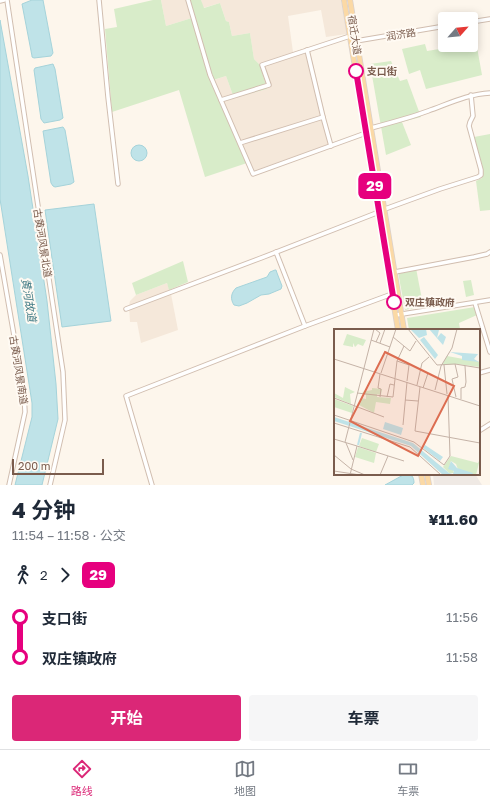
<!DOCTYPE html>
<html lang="zh">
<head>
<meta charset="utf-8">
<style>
	:root { --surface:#fff; --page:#f6f6f7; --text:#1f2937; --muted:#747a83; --line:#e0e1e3; --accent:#db2777 }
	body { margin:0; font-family:"Golos Text","Noto Sans SC",sans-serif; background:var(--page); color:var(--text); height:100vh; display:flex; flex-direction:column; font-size:15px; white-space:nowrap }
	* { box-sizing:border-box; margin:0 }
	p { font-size:13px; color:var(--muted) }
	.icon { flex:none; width:22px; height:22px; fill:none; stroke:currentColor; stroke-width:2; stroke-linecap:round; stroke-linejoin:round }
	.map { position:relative; height:485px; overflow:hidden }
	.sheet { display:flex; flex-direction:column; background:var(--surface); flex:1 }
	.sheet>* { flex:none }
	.badge { padding:0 8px; border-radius:6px; font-size:14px; line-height:26px }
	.needle { width:26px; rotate:63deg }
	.fabs { position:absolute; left:438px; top:12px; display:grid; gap:8px }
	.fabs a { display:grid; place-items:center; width:40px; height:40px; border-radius:4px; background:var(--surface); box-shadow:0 2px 10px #0003; font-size:20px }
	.scale { position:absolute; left:12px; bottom:10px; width:92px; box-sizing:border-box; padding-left:4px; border:2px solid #7a5c4d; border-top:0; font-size:11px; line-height:14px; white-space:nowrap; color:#7a5c4d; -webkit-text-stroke:3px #fffaf3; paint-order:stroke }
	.map>.badge { position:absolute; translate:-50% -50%; box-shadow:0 0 0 2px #fff }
	.legs { display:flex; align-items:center; gap:6px; height:44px; padding:0 12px; font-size:13px }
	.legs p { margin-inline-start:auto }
	.overview { display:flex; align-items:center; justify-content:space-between; height:68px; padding:0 12px }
	h1 { font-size:22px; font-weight:700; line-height:30px }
	.button { display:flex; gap:8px; margin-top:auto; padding:8px 12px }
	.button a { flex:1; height:46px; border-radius:4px; background:var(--accent); color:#fff; font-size:16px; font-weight:700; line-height:46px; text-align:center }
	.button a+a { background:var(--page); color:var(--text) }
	ul { padding:0 12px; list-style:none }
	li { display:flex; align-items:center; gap:14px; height:40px; font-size:15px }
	li i { display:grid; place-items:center; width:6px; height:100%; margin:0 5px; background:currentColor }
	li i::after { content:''; width:10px; height:10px; margin:-5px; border:3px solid; border-radius:50%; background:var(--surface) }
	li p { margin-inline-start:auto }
	li:first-child i { background:linear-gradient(#0000 50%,currentColor 0) }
	li:last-child i { background:linear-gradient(currentColor 50%,#0000 0) }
	.dock { display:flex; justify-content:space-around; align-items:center; height:56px; border-top:1px solid var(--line); background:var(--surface); font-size:11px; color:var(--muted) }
	.dock a { display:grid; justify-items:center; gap:2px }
	.dock .on { color:var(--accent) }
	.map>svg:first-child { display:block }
</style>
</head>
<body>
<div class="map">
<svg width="490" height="485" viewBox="0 0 490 485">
	<rect width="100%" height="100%" fill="#fdf6ec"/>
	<g fill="#f5e8da">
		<path d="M161,0h29l5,17 -29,9z"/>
		<path d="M201,0h140l6,34 -21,3 -5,-27 -33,6 5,36 16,-5 23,96 -78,28 -40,-91 12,-4 8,22 33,-9 -7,-24 -6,-6 -4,-26 -18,3 -3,-14 -3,-1 -6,-18 -17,5z"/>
		<path d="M167,283l4,11 7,36 -37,13 -4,-21h-7l-1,-16 1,-5 6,-6z"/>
	</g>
	<path fill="#efe9e4" d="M433,474h42l7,11h-48z"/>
	<g fill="#d8ecc9">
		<path d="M153,0h8l5,26 29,-9 -5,-17h11l3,8 16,-5 6,18 3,1 3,14 18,-3 4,26 6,6 7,24 -33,9 -8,-22 -16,5 37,82 -42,14 -26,-87 -67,22 -7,-83 12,-2 -3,-18z"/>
		<path d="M475,36l7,39 -56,14 -6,-19 -11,4 -7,-25 23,-5 2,7 25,-4v-2h19v-8z"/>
		<path d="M391,61l9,20 7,-2 14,38 -19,5 9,23 -25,10 -16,-91z"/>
		<path d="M490,134v76l-10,1 -4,-30 6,-3 1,-5 -9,-36z"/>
		<path d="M183,261l5,21 -19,8 -2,-7 -31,12 -4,-12z"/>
		<path d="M416,268l7,37v1l-18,4 -7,-38z"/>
		<path d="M471,280l3,15 -8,2 -3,-16z"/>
		<path d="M475,307l2,8 -18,8 1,6 -4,1h-47l-2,-12z"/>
	</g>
	<g fill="#bfe3e8" stroke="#a5d3da">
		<path d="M32,0h11l10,53 -2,3 -17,2 -2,-1v-1l-10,-52z"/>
		<path d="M0,20l28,156 19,125 9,83 2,35 -16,66h-27l17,-68v-14l-32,-204z"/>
		<path d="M53,64l2,5 8,49 -3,2 -16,3 -3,-4 -7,-49 1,-2z"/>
		<path d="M63,127l2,3 9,52 -3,2 -16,3 -2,-1 -2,-3 -8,-52z"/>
		<circle cx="139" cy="153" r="8"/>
		<path d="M94,204l17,117 -49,6 -17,-117z"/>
		<path d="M275,270h1l1,3 5,13 -1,3 -12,5 -8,1 -14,8 -8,3 -5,-1c-4,-6 -3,-12 2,-17l31,-11 3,-5z"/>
		<path d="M405,474c6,0 9,2 9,9l-2,2h-27z"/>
	</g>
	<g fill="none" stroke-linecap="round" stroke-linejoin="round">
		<defs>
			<g id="minor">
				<path d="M7,0l56,372 2,48 -15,65"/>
				<path d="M99,0l9,97 10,87"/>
				<path d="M188,0l22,75 43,99 113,-41"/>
				<path d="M0,1l4,-1"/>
				<path d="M471,22l19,-3"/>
				<path d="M356,41l89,-15"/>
				<path d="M307,50l16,67"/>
				<path d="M221,100l48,-15 -7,-20 88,-29"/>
				<path d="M371,128c19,-5 38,-10 57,-17 20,-7 40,-17 62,-18"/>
				<path d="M240,143l83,-26 8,29"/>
				<path d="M385,209l55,-20 38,-12 3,-2v-5l-12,-44 1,-4 3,-6 -2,-21"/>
				<path d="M276,252l29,74"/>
				<path d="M0,255l24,138 1,19 -16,73"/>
				<path d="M395,272l79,-15 13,-3 3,-2"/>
				<path d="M475,303l15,49"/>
				<path d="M126,309l135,-51 118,-46"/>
				<path d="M396,315l94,-15"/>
				<path d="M479,373l11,-3"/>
				<path d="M479,431l11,-7"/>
				<path d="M152,485l-26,-89 179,-70 87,-32"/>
			</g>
			<g id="major">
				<path d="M344,0l54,330"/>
				<path d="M350,0l54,330"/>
				<path d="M421,474l2,11"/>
				<path d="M427,474l2,11"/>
			</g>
		</defs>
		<use href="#minor" stroke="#d1beb0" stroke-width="5.5"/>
		<use href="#major" stroke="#dad1cd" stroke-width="6"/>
		<use href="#minor" stroke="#fff" stroke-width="3.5"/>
		<use href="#major" stroke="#fbd9a5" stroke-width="4.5"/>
	</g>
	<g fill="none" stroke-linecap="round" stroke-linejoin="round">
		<defs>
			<path id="line-1" d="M356,71l38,231"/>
		</defs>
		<use href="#line-1" stroke="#fff" stroke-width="9"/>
		<use href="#line-1" stroke="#e6007e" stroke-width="6"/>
	</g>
	<g fill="#fff" stroke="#e6007e" stroke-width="2">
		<circle cx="356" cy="71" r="7"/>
		<circle cx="394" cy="302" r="7"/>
	</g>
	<g text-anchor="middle" stroke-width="4" stroke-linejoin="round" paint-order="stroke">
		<g font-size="10" fill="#7a5c4d" stroke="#fffaf3">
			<text transform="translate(401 34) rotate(-9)" y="4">润济路</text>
			<text transform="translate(355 35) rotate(81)" y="4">宿迁大道</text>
			<text transform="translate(43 243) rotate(81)" y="4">古黄河风景北道</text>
			<text transform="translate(19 370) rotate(81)" y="4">古黄河风景南道</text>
		</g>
		<g font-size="10" font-weight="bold" fill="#7a5c4d" stroke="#fffaf3" text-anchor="start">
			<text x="367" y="75">支口街</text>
			<text x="405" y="306">双庄镇政府</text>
		</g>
		<g font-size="11" font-style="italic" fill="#437c86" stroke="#fffaf3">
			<text transform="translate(29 300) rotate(81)" y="4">黄河故道</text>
		</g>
	</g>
	<g transform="translate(334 329)">
		<rect width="146" height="146" fill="#fdf6ec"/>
		<path d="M13,5l19,6 -3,6 -5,-2 -3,3 -2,-4v4l-10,-2zM113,27l33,6v5l-23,-3 -15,1zM11,58l10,5 -5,2 1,10 -17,-7v-4l9,5zM38,59l10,1 -1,6 -4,-1v3l14,1 -1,6 -14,-2 -2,11 -15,-8 2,-7 5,1v-4l-4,-3 10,-2zM0,70l19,7 -1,7 -18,-6zM28,109l17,6 -3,8 -17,-6zM24,118l18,6 -2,10 -19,-6zM117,127l27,7 2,-4 -4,16h-16l-4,-11 -5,-3 -2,7 4,1 1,4h-5l-6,-6z" fill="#d8ecc9"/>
		<path d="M92,0l1,6 -8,3 -8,-8zM95,0l10,1 -2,8 4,-5 5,4 -3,8zM90,8l14,18 -3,4 -15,-19zM116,23l28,2 -4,5 5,3 -17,-2v-4zM0,88l79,26 36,30 4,1 1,-3 -6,-2 3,-8 6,7 16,5 -1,2h-29l-32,-29 -77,-25zM51,93l18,6 -2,7 -18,-6zM91,116l18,12 -3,4 -17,-13z" fill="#bfe3e8"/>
		<path fill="none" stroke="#bfe3e8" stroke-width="2" d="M24,116l3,-12"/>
		<path fill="none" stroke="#c5b3a7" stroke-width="1" d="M41,0l5,4 -4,9M74,0l29,36 18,-1 25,4M59,8l17,14 6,-10M37,11l19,7M46,14l5,-14M0,30l146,47M63,32l12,4 -2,16M121,35l3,13 -6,2 4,18M110,36l3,29M47,44l15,-44M61,49l2,-17 7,-15M83,56l5,-22 7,-6M86,58l-5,44 65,12M89,59l5,-15M101,61l6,-24 11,-18 5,-19M23,64l36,4 2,-18M46,68l1,-8 -3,-1 2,-14M53,68l3,-13 4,1M0,69l50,19M127,70v-11l4,-1 1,-5 -1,-16M71,71l13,1M0,86l80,27 30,23 6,-9 -2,-60M0,94l76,24 31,28M69,96l4,-43M0,110l23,7 -7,29M11,113l29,-113M12,114l7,17M23,117l47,15M0,126l17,14 14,6M0,142l26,4M46,146l8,-19"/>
		<path fill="#dc6d51" fill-opacity="0.15" stroke="#dc6d51" stroke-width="2" d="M51,23l69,34 -36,70 -68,-35z"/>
		<rect width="146" height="146" fill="none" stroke="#7a5c4d" stroke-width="2"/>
	</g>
</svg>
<div class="fabs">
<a><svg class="needle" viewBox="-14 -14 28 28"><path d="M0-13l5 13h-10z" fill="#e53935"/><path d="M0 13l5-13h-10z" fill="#747a83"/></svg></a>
</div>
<div class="scale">200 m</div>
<b class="badge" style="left:375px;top:186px;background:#e6007e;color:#fff">29</b>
</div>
<section class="sheet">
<div class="overview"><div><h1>4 分钟</h1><p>11:54 – 11:58 · 公交</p></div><b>¥11.60</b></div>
<div class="legs"><svg class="icon" aria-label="walk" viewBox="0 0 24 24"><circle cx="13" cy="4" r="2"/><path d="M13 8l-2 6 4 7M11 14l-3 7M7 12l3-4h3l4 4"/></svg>2<svg class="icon" aria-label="forward" viewBox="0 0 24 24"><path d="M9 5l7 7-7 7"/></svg><b class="badge" style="background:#e6007e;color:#fff">29</b></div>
<ul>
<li><i style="color:#e6007e"></i><b>支口街</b><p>11:56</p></li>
<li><i style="color:#e6007e"></i><b>双庄镇政府</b><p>11:58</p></li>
</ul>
<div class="button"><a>开始</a><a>车票</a></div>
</section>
<nav class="dock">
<a class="on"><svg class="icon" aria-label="directions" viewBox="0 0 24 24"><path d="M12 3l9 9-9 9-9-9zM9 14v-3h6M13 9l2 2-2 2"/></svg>路线</a>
<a><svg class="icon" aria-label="map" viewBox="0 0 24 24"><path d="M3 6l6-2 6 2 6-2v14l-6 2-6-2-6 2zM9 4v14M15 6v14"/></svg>地图</a>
<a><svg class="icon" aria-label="tickets" viewBox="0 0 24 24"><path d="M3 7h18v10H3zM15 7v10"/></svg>车票</a>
</nav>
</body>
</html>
